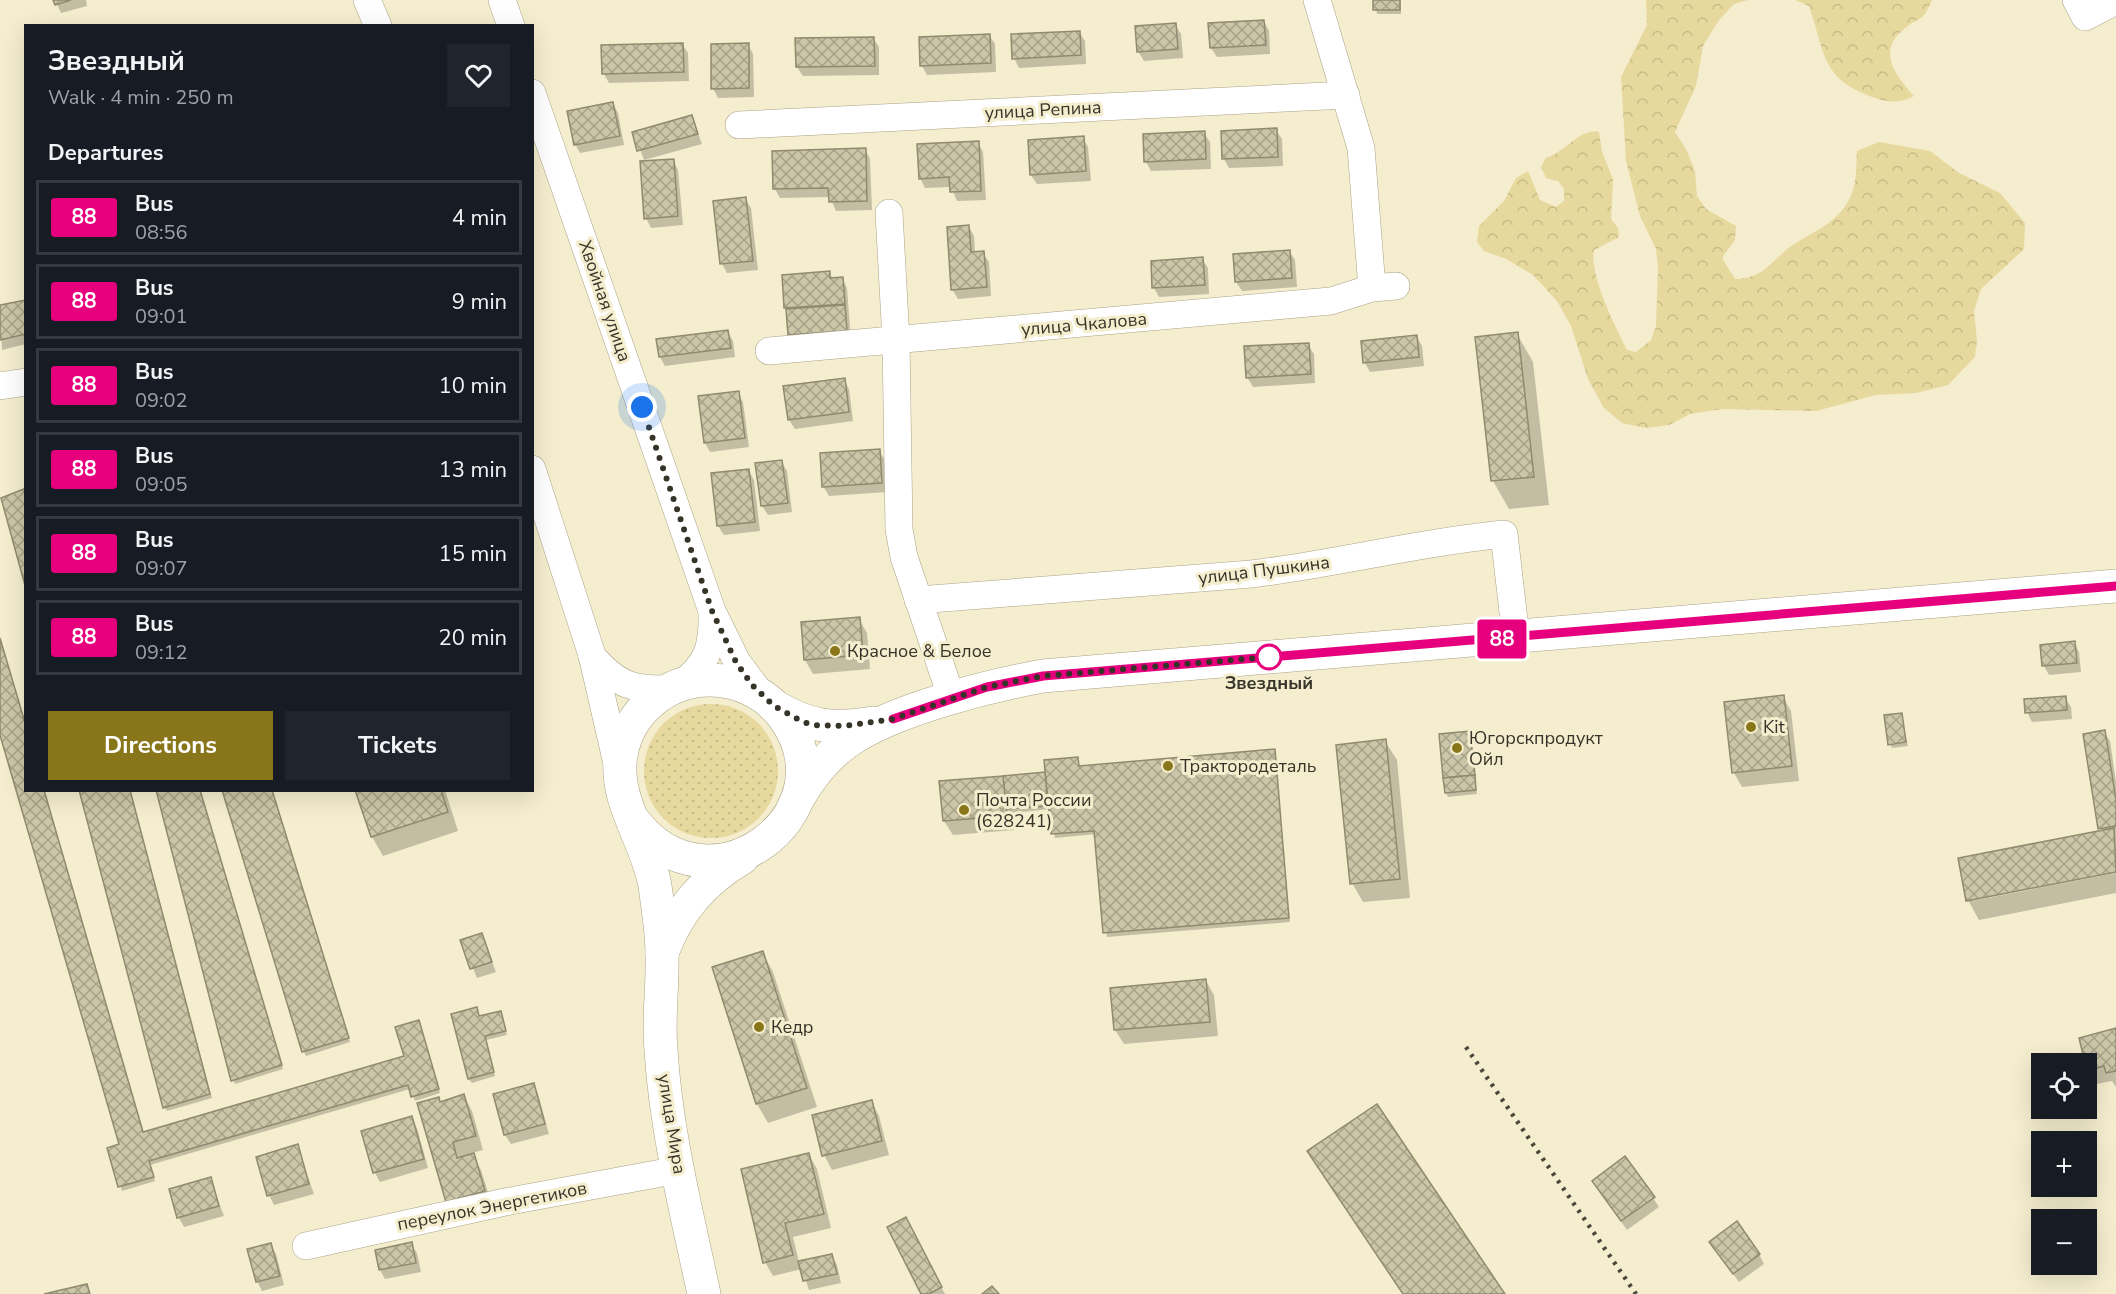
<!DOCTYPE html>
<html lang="en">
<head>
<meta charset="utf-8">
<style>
	:root { --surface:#171b24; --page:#20242c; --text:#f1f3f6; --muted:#9ea1a6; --line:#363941; --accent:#89761a }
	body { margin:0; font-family:"Nunito Sans",sans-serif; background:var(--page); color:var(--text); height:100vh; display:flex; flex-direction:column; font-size:22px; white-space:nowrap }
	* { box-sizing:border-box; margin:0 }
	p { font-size:20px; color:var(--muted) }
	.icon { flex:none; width:33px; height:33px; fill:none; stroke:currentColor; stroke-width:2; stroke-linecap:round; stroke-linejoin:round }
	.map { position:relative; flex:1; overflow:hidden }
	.details { position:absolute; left:24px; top:24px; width:510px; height:768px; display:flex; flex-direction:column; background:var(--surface); border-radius:0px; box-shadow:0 6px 24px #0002 }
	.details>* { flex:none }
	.badge { padding:0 12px; border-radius:4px; font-size:21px; line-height:39px }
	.fabs { position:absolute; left:2031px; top:1053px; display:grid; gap:12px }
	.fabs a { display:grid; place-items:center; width:66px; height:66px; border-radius:0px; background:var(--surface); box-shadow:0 6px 24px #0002; font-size:30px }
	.you { position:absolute; width:30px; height:30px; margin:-15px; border:4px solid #fff; border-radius:50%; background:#1a73e8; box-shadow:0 0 0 9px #1a73e833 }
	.map>.badge { position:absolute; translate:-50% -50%; box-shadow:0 0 0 3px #fff }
	h2 { padding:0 24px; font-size:22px; line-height:54px }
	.round { display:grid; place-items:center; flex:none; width:63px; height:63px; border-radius:0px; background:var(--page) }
	.head { display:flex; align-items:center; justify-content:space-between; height:102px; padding:0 24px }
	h1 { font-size:28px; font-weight:700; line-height:45px }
	.primary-button { display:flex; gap:12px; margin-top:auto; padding:12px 24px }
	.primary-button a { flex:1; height:69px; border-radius:0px; background:var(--accent); color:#fff; font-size:24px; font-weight:700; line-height:69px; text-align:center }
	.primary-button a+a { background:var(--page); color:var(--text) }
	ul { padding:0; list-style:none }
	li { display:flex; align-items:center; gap:18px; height:75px; margin:0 12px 9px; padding:0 12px; border:3px solid var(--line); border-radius:0px }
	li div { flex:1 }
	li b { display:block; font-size:22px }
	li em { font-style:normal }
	li .badge { min-width:66px; font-weight:700; text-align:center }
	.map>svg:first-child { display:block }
</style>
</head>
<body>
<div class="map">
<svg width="2116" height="1294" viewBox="0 0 2116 1294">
	<defs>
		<pattern id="grass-dots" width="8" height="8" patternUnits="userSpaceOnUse" patternTransform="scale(1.5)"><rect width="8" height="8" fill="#e7d99d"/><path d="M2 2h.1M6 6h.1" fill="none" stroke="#c7bb87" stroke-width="1.8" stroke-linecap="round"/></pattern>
		<pattern id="forest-crowns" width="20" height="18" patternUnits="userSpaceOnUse" patternTransform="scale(1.5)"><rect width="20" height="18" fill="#e7d99d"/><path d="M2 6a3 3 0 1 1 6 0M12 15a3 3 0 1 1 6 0" fill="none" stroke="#c7bb87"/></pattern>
		<pattern id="building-cross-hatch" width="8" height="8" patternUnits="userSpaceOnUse" patternTransform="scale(1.5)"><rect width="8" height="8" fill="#ccc6a8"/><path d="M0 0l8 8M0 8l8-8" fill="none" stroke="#a6a189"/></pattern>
	</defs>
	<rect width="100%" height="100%" fill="#f4edce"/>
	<circle fill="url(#grass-dots)" cx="711" cy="771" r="67"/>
	<g fill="url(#forest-crowns)">
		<path d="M1646,0h102l-14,4 -15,16 -16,26 -7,40 -21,46 11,17 9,22 2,25 9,13 30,17 -1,14 -13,18 13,21c29,-1 34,-16 55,-32 23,-16 46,-22 60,-49 7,-13 6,-33 7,-47l22,-9 51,9 29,22 41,20 25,30 -1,26 -43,40 -7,22 3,30 -2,16 -27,28 -32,8 -40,2 -60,16 -94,-2 -32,5 -21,11 -23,3 -24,-5 -18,-15 -16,-29 -17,-53 -14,-25 -24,-26 -27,-16 -22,-8 -7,-9 2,-16 25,-25 12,-23 12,-7 12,29 16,7 8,-6v-12l-6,-8 -12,-3 -5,-11 5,-9c20,-6 33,-30 53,-26l3,20 11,27 -2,40 7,9 1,9 -25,13c-5,25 21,76 33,100l9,2 15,-12 5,-14 2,-58 -2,-19 -16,-33 -14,-55 -5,-84 26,-52z"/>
		<path d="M1795,0h137c-11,25 -10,14 -28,29 -28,22 -8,47 10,67 -13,7 -25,7 -39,2 -55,-19 -49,-44 -66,-92z"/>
	</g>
	<g fill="#0003">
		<path d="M55,0h31l1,6 -26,7z"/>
		<path d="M1375,0h26v14h-24z"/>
		<path d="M1264,21l5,10 1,23 -53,3 -6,-9z"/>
		<path d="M1175,25l6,9 2,24 -39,3 -6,-10z"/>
		<path d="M1079,32l6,9 1,23 -67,4 -5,-10z"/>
		<path d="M989,35l6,9 1,28 -69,3 -5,-9z"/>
		<path d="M873,38l6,9v28l-76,1 -6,-9z"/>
		<path d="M682,44l6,9 1,28 -80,2 -5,-9z"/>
		<path d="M748,45l5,9 1,43 -36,1 -5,-10z"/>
		<path d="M613,104l5,9 6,32 -44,8 -5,-9z"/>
		<path d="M692,117l10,27 -58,16 -10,-27z"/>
		<path d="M1276,130l6,9 1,27 -54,2 -5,-9z"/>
		<path d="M1204,133l6,9 1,27 -60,2 -5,-9z"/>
		<path d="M1083,138l5,9 3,34 -54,3 -6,-9z"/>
		<path d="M978,142l5,10 3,48 -29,1 -6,-14 -26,1 -5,-10z"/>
		<path d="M865,149l5,10 2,51 -36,1 -6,-14 -50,1 -5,-9 -1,-37z"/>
		<path d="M673,160l5,10 5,55 -32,3 -5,-10z"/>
		<path d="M745,199l6,9 7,62 -31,3 -5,-9 -7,-61z"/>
		<path d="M969,227l5,9 1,17h8l6,9 2,34 -33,3 -6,-10z"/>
		<path d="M1289,251l6,9 2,27 -55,4 -6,-9z"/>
		<path d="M1202,259l6,9 1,26 -50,3 -5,-9 -2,-26z"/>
		<path d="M829,273l4,6 9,-1 5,10 4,52 -56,4 -6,-9 -5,-59z"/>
		<path d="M26,301v43l-24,6 -2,-43z"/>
		<path d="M728,332l5,9 2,16 -70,9 -5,-9z"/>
		<path d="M1517,334l16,28 16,143 -40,4 -16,-28z"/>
		<path d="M1416,336l6,10 2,20 -54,6 -5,-9z"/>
		<path d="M1308,345l6,9 1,29 -62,4 -6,-10z"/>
		<path d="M844,380l5,9 4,32 -58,8 -6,-9z"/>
		<path d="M738,393l5,9 6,45 -39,5 -5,-9z"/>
		<path d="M879,451l6,9 2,32 -58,4 -6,-10z"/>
		<path d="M781,461l6,10 5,41 -24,3 -6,-9z"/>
		<path d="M748,470l6,10 6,51 -36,4 -6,-9 -5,-51z"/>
		<path d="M859,619l8,14 3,36 -57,5 -8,-14z"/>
		<path d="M0,638l26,152h18l100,343 261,-76 16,-31 19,67 -25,8 -5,-12 -260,76 5,16 -33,10 -13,-42 12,-4 -121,-415z"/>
		<path d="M2074,643l5,9 2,20 -32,3 -5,-9z"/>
		<path d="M1783,697l8,14 8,70 -57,6 -8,-14 -9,-69z"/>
		<path d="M2065,698l6,9 1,12 -40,3 -5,-10z"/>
		<path d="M1901,714l7,32 -16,2 -2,-4z"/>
		<path d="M1470,732l7,62 -29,3 -2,-4z"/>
		<path d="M2104,732l6,9 6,41v88l-144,28v3l144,-28v20l-137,27 -11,-20 133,-68z"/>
		<path d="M1385,741l12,19 13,138 -47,4 -11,-19z"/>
		<path d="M1274,751l16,171 -183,15 -11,-103 -41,4 -5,-29 -37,4 1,17 -61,5 -9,-14 -3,-38 106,-9 30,-15 3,8z"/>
		<path d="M130,790l82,308 -45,13 -3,-4z"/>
		<path d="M158,790h42l83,279 -48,15 -2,-4z"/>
		<path d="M223,790h49l78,252 -44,14 -2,-4z"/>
		<path d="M357,790h88l13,41 -75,25 -11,-19z"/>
		<path d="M482,935l14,37 -19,6 -15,-37z"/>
		<path d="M762,952l11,20 44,135 -49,16 -11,-19z"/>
		<path d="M1206,981l8,14 4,41 -94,8 -9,-14z"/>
		<path d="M476,1009l4,9 20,-6 7,23 -21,5 9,36 -23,7 -3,-4z"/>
		<path d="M2116,1030v57l-4,-6 -15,3 -8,-14z"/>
		<path d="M533,1085l5,9 11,40 -38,10 -6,-9z"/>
		<path d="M464,1096l8,15 11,39 -11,3 9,17 11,35 -36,11 -18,-118 3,5z"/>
		<path d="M871,1101l8,15 10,39 -57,15 -8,-15z"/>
		<path d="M411,1118l6,10 11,40 -48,14 -5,-9 -12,-41z"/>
		<path d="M297,1146l17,48 -40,11 -5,-10z"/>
		<path d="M809,1155l8,14 14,59 -38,9 6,25 33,-7 5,10 4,18 -32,7 -7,-21 -29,7 -8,-14z"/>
		<path d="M210,1179l14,37 -40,11 -5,-9z"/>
		<path d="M1599,1190l54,8 6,9 -32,23z"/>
		<path d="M910,1228l35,66h-22z"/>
		<path d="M411,1244l6,9 4,19 -36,7 -5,-9 -4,-19z"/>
		<path d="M270,1245l6,9 8,31 -22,6 -5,-10z"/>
		<path d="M1717,1251l42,3 5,10 -25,18z"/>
	</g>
	<g fill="url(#building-cross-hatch)" stroke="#908a6e" stroke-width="1.5">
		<path d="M53,0h18l-16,5z"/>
		<rect x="1373" y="0" width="27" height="10"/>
		<path d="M1264,20l2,25 -56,3 -2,-25z"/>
		<path d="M1176,23l2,26 -41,3 -2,-26z"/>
		<path d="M1080,31l1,24 -69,4 -1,-25z"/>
		<path d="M990,34l1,29 -71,3 -1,-29z"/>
		<path d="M874,37l1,29 -79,1 -1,-29z"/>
		<path d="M683,43l1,29 -82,2 -1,-29z"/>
		<path d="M749,43v45l-38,1v-45z"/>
		<path d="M613,102l7,34 -46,9 -7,-34z"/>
		<path d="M692,115l6,19 -61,17 -5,-19z"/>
		<path d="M1277,128l1,29 -56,2 -1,-28z"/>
		<path d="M1205,131l1,28 -62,3 -1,-28z"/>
		<path d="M1084,136l2,35 -56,4 -2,-35z"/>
		<path d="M979,141l2,50 -31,1 -1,-15 -30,2 -2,-35z"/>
		<path d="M866,148l1,53 -38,1 -1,-14 -55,1 -1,-38z"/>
		<path d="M674,159l4,57 -34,3 -4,-58z"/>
		<path d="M746,197l7,64 -33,3 -7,-63z"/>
		<path d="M969,225l2,27 13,-1 3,36 -36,3 -4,-63z"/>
		<path d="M1290,250l2,28 -57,4 -2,-28z"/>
		<path d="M1203,257l2,28 -53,3 -1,-27z"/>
		<path d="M830,271v7l13,-1 2,27 -61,4 -2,-33z"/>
		<path d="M26,300v34l-26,6v-35z"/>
		<path d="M845,305l2,26 -59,4 -2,-26z"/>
		<path d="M728,330l3,18 -72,9 -3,-18z"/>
		<path d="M1518,332l16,145 -43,4 -16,-144z"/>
		<path d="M1417,335l2,22 -56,6 -2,-22z"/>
		<path d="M1309,343l2,31 -65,4 -2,-32z"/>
		<path d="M845,378l4,34 -61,8 -5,-34z"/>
		<path d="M739,391l6,47 -41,5 -6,-47z"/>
		<path d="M880,449l2,34 -60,4 -2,-34z"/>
		<path d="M782,460l6,43 -27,3 -6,-43z"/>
		<path d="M749,469l6,53 -38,4 -6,-53z"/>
		<path d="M26,488v101l-25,-91z"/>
		<path d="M860,617l3,38 -59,5 -3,-38z"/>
		<path d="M0,638l26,88v64h18l99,342 261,-76 -9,-29 24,-7 20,69 -28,8 -3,-12 -259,76 5,16 -36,10 -11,-39 12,-4 -119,-409z"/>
		<path d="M2075,641l2,22 -35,3 -2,-21z"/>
		<path d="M1784,695l8,71 -60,7 -8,-71z"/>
		<path d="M2066,696l1,14 -42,3 -1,-14z"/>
		<path d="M1902,713l4,29 -18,3 -4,-30z"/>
		<path d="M2105,730l11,70v26l-18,3 -15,-95z"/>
		<path d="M1470,731l5,44 -32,3 -4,-44z"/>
		<path d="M1386,739l14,140 -50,5 -14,-139z"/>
		<path d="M1275,749l14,169 -186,15 -9,-102 -43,3 -7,-74 34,-3 1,9z"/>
		<path d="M1045,772l3,34 -42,3 -3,-33z"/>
		<path d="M1475,775l1,15 -31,3 -2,-15z"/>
		<path d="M1003,776l4,40 -64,5 -4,-40z"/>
		<path d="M79,790h51l80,304 -47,14z"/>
		<path d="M156,790h44l82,275 -51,16z"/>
		<path d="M222,790h50l77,248 -47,14z"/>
		<path d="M355,790h86l7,22 -77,25z"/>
		<path d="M2114,828l2,44 -150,29 -8,-43z"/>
		<path d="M482,933l10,29 -22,7 -10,-29z"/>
		<path d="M763,951l44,137 -51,16 -44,-137z"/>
		<path d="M1206,979l4,43 -96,8 -4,-42z"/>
		<path d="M477,1007l2,9 22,-5 5,20 -21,5 9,36 -26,7 -17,-65z"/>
		<path d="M2116,1028v43l-10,2 -2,-7 -17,5 -8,-33z"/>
		<path d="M534,1083l11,41 -41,11 -11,-41z"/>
		<path d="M464,1094l12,42 -23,6 4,16 17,-5 11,38 -39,11 -29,-99 22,-6 1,5z"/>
		<path d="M872,1100l10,41 -60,15 -10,-41z"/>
		<path d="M1377,1104l128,190h-102l-96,-143z"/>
		<path d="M412,1116l12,43 -51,14 -12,-42z"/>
		<path d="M298,1144l11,40 -42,12 -11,-39z"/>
		<path d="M809,1153l15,61 -39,9 8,32 -30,8 -22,-94z"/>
		<path d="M1625,1156l30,41 -34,24 -29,-40z"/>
		<path d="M211,1177l8,29 -42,12 -8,-29z"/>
		<path d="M906,1217l36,70 -13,7h-8l-34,-67z"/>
		<path d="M1737,1221l23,33 -27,20 -24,-32z"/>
		<path d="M412,1242l4,21 -37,7 -4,-20z"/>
		<path d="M271,1243l9,33 -24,6 -9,-33z"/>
		<path d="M832,1254l5,20 -34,7 -5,-20z"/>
		<path d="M87,1284l3,10h-46z"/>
		<path d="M992,1286l7,8h-17z"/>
	</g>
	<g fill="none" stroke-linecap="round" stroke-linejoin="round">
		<defs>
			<g id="street">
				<path d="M367,0l11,26"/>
				<path d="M502,0l9,26"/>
				<path d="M1317,0l44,148 11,140"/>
				<path d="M2076,0l9,17 31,-16"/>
				<path d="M532,93l180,518 25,51 25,33"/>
				<path d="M739,125l607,-30"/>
				<path d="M889,213l7,127 3,189 5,28 48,142"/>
				<path d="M769,351l562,-50 41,-13 24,-2"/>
				<path d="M0,386l26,-4"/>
				<path d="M532,469l60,186 26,113"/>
				<path d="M918,600l333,-26c85,-10 168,-32 253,-40l12,104"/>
				<path d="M592,656c25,29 40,34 78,33"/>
				<path d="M680,685c28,-21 33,-39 32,-73"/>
				<path d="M306,1246l204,-45 168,-31"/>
			</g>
			<g id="secondary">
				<path d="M774,706c35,21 60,24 99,17"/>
				<path d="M794,806c13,-25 29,-47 53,-64 45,-32 141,-56 196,-66l1073,-90"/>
				<path d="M634,821c75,100 221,-8 149,-105 -17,-23 -45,-36 -73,-36 -44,0 -82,32 -89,75 -8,45 27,87 34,131 3,22 7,46 7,69 1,31 -4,63 -1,95 5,82 26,164 43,244"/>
				<path d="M662,953c16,-43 41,-72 80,-95"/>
			</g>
		</defs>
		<use href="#street" stroke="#aaa386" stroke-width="28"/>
		<use href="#secondary" stroke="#aaa386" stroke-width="34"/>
		<use href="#street" stroke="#fff" stroke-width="27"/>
		<use href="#secondary" stroke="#fff" stroke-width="33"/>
		<path stroke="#4a473a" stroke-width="4.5" stroke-dasharray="3 6" stroke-linecap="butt" d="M1466,1047l170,247"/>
	</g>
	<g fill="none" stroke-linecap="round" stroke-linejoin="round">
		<defs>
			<path id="line" d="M893,719l94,-32 56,-11 1073,-90"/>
		</defs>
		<use href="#line" stroke="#fff" stroke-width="14"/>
		<use href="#line" stroke="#e6007e" stroke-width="9"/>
		<path stroke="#363328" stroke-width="6" stroke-dasharray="0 10.8" d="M642,407l70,204 24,51 16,23 22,21 29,16 10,3 31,1 49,-7 94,-32 56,-11 226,-19"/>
	</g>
	<g fill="#89761a" stroke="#f4edce" stroke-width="2">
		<circle cx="835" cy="651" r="6"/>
		<circle cx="1751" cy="727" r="6"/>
		<circle cx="1457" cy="748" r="6"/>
		<circle cx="1168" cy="766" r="6"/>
		<circle cx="964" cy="810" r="6"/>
		<circle cx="759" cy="1027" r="6"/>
	</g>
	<circle fill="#fff" stroke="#e6007e" stroke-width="3" cx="1269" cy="657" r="12"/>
	<g text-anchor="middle" stroke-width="6" stroke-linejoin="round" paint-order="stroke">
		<g font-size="18" fill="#363328" stroke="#f4edce">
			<text transform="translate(1043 110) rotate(-3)" y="6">улица Репина</text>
			<text transform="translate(605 301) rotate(71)" y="6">Хвойная улица</text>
			<text transform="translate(1084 324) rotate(-5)" y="6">улица Чкалова</text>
			<text transform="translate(1264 570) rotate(-7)" y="6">улица Пушкина</text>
			<text transform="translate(672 1124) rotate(81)" y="6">улица Мира</text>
			<text transform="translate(492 1206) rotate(-11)" y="6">переулок Энергетиков</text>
		</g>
		<g font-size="18" fill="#363328" stroke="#f4edce" text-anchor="start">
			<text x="847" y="657">Красное &amp; Белое</text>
			<text x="1763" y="733">Kit</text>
			<text x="1469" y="744">Югорскпродукт<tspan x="1469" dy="21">Ойл</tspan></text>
			<text x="1180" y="772">Трактородеталь</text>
			<text x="976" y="806">Почта России<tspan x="976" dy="21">(628241)</tspan></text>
			<text x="771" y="1033">Кедр</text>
		</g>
		<g font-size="18" font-weight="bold" fill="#363328" stroke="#f4edce">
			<text x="1269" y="689">Звездный</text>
		</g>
	</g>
</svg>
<div class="fabs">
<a><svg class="icon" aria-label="locate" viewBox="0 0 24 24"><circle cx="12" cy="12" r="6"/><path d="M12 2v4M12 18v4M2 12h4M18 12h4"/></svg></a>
<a>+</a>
<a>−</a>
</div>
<div class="you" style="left:642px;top:407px"></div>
<b class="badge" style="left:1502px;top:639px;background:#e6007e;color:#fff">88</b>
<section class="details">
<div class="head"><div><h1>Звездный</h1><p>Walk · 4 min · 250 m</p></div><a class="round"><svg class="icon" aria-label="heart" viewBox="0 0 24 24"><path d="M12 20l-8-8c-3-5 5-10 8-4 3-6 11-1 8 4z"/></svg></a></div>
<h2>Departures</h2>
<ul>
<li><span class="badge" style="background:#e6007e;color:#fff">88</span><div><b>Bus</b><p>08:56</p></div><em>4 min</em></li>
<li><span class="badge" style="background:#e6007e;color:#fff">88</span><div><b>Bus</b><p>09:01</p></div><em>9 min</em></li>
<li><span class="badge" style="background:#e6007e;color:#fff">88</span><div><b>Bus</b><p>09:02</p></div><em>10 min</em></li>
<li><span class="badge" style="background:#e6007e;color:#fff">88</span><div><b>Bus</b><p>09:05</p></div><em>13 min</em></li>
<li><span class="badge" style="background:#e6007e;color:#fff">88</span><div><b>Bus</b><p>09:07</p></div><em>15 min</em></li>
<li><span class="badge" style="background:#e6007e;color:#fff">88</span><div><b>Bus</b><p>09:12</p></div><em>20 min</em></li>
</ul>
<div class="primary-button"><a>Directions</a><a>Tickets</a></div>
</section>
</div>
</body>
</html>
